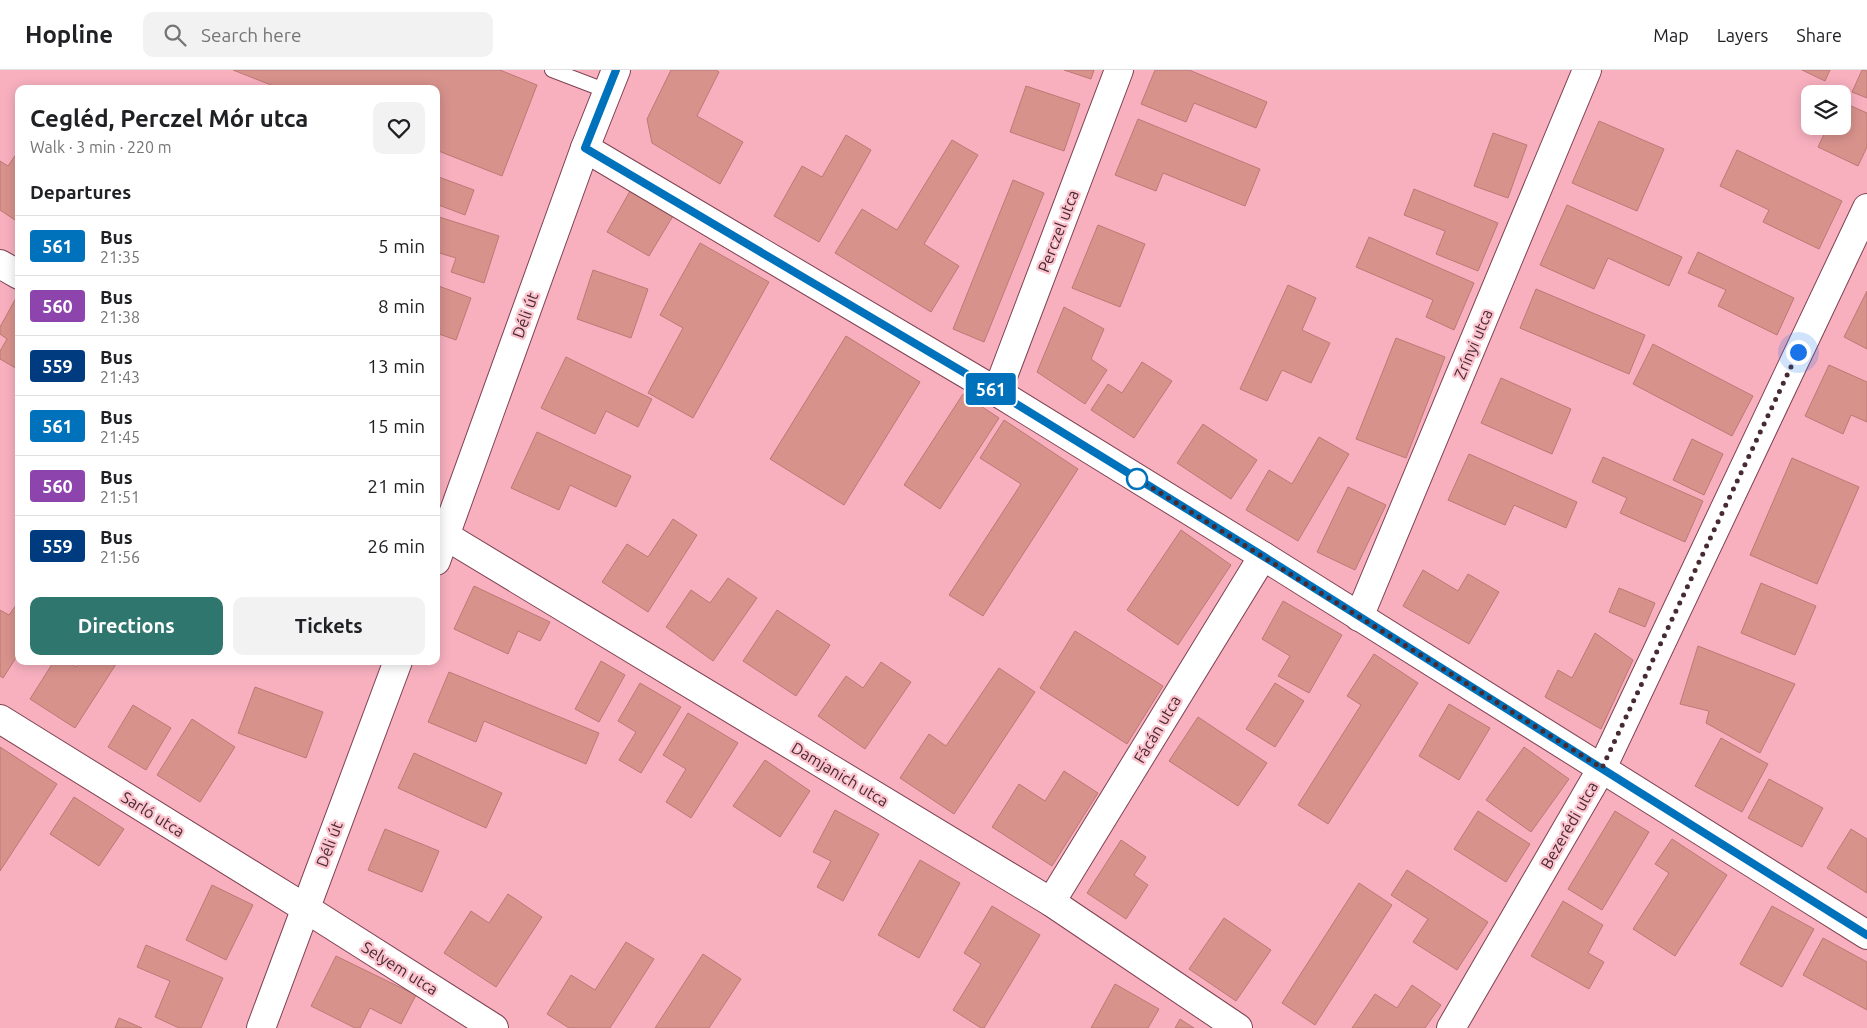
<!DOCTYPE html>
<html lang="en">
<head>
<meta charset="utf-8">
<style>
	:root { --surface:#fff; --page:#f2f2f2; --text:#202124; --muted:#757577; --line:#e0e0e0; --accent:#2f766e }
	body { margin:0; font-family:Ubuntu,sans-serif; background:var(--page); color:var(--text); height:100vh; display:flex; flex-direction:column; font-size:19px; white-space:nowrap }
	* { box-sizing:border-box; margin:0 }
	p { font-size:16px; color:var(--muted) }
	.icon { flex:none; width:28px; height:28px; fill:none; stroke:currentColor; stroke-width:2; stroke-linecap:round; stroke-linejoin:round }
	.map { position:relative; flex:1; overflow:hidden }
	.side { position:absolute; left:15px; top:15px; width:425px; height:580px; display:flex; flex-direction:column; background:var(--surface); border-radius:10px; box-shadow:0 2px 12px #0003 }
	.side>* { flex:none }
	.badge { padding:0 10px; border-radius:4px; font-size:18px; line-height:32px }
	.tools { position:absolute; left:1801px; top:15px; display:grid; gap:10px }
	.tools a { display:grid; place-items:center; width:50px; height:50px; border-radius:10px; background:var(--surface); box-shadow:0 2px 12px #0003; font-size:25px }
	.you { position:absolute; width:25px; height:25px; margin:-12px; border:4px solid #fff; border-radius:50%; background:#1a73e8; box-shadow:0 0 0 8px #1a73e833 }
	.map>.badge { position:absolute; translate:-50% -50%; box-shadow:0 0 0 2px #fff }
	h2 { padding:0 15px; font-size:19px; line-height:45px }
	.round { display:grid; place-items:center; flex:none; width:52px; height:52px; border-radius:10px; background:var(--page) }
	.head { display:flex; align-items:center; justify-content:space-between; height:85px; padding:0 15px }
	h1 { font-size:24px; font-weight:700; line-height:38px }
	.action { display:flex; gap:10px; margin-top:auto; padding:10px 15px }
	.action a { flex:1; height:58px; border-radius:10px; background:var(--accent); color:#fff; font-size:20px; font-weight:700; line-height:58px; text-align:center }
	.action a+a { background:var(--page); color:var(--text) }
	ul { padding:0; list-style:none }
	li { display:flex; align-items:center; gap:15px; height:60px; padding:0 15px; border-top:1px solid var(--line) }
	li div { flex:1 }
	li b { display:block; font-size:19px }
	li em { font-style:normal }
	li .badge { min-width:55px; font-weight:700; text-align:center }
	header { display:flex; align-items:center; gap:30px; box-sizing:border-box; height:70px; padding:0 25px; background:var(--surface); border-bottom:1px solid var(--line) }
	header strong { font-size:24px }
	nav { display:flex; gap:28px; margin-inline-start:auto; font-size:18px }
	.search { width:350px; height:45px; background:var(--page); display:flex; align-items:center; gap:12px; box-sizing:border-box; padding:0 18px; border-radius:10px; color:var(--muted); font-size:19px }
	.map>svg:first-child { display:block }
</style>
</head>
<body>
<header>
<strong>Hopline</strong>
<div class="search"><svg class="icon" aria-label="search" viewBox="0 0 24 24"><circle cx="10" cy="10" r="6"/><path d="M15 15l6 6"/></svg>Search here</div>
<nav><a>Map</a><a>Layers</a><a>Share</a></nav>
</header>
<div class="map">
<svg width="1867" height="958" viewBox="0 0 1867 958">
	<rect width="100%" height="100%" fill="#f8b0bf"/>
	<g fill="#d8928c" stroke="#bd7974">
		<path d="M233,0h267l37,15 -35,91 -66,-26v-61h-155z"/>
		<path d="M671,0h45l3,2 -22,44 46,26 -23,42 -68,-41 -5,-24z"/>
		<path d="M1064,0h30l-3,9z"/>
		<path d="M1155,0h34l78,32 -11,26 -62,-25 -8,19 -45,-18z"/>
		<path d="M1802,0h28l-5,11z"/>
		<path d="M1862,0l5,1v27l-15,-6z"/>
		<path d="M1026,16l54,18 -16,47 -54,-19z"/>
		<path d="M1842,32l25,11v34l-9,19 -40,-19 10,-21h14z"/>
		<path d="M1138,49l122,50 -15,37 -82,-33 -7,18 -41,-16z"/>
		<path d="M1599,51l65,28 -27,62 -65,-28z"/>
		<path d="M1493,63l34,12 -19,53 -34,-12z"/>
		<path d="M846,65l25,15 -52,92 -45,-26 28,-50 20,11z"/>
		<path d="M952,70l26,15 -54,89 35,22 -28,46 -96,-59 27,-44 35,21z"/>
		<path d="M19,80v64l-4,6 -15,-10v-49l8,5z"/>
		<path d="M1737,80l105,51 -23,48 -56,-27 6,-12 -49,-24z"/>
		<path d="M436,106l38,14 -9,25 -29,-11z"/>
		<path d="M1013,110l31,13 -60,149 -31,-13z"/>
		<path d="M1414,119l84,34 -20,48 -42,-17 9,-23 -41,-16z"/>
		<path d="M630,121l43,25 -24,40 -42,-24z"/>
		<path d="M1567,135l115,52 -13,29 -61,-28 -14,31 -54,-24z"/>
		<path d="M436,146l63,20 -15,47 -33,-11 5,-14 -20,-6z"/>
		<path d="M1098,155l47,19 -25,63 -48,-19z"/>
		<path d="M1369,167l105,46 -20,47 -28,-13 7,-17 -77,-33z"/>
		<path d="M700,173l69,39 -76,136 -45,-25 35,-65 -23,-13z"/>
		<path d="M1698,182l96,46 -17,37 -59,-29 8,-16 -38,-17z"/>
		<path d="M593,200l55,19 -17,49 -54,-19z"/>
		<path d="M436,215l35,13 -15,42 -20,-7z"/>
		<path d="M1288,215l28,13 -14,32 28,13 -19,40 -29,-13 -15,31 -27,-12z"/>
		<path d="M1536,219l109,46 -16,39 -109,-46z"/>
		<path d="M1867,221v58l-23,-12z"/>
		<path d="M16,228l3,2v70l-19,-11v-8l7,-12 -7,-5v-7z"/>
		<path d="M1064,237l40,22 -13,30 16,11 -22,34 -48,-32z"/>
		<path d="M846,266l74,46 -76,123 -74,-46z"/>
		<path d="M1396,268l49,19 -39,101 -50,-19z"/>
		<path d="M1653,274l100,52 -21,40 -99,-52z"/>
		<path d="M566,287l86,42 -14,28 -32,-16 -11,23 -54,-26z"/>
		<path d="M1142,292l30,19 -38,57 -43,-28 17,-26 14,9z"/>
		<path d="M1829,295l38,17v40l-16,-7 -8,19 -38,-18z"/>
		<path d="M1501,308l70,31 -19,45 -71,-31z"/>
		<path d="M963,324l36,24 -59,91 -36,-24z"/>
		<path d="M1004,350l74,49 -95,147 -34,-21 72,-111 -41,-26z"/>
		<path d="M1203,354l54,36 -26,39 -54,-36z"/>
		<path d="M537,362l94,44 -15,31 -46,-22 -11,25 -48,-22z"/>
		<path d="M1319,367l30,17 -51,87 -52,-31 23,-40 23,14z"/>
		<path d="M1692,369l31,15 -19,41 -31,-15z"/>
		<path d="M1469,384l108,48 -11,26 -52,-23 -9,20 -57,-25z"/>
		<path d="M1603,387l100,44 -18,41 -65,-29 7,-15 -35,-16z"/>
		<path d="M1792,388l67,29 -42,97 -67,-29z"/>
		<path d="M1348,417l38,18 -31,65 -38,-18z"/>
		<path d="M673,449l24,16 -49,77 -46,-30 25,-38 21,13z"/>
		<path d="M1181,460l50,35 -53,80 -51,-35z"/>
		<path d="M1423,500l35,21 10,-17 31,18 -30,52 -66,-38z"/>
		<path d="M728,508l29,20 -44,63 -47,-34 25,-37 19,13z"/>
		<path d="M1761,513l55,23 -21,49 -54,-22z"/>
		<path d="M474,516l76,36 -10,19 -22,-10 -10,23 -54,-25z"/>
		<path d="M1619,518l36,15 -10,24 -36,-15z"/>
		<path d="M19,531v52l-16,25 -3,-2v-66l9,5z"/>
		<path d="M1283,531l59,34 -33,58 -31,-17 12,-20 -28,-17z"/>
		<path d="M777,540l53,35 -34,51 -53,-35z"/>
		<path d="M1075,561l88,55 -36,58 -87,-56z"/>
		<path d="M1595,563l38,27 -32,69 -56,-32 13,-27 14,8z"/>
		<path d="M1698,576l97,38 -35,69 -54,-30 3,-12 -29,-7z"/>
		<path d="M1374,584l44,29 -90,141 -30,-19 63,-100 -14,-9z"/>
		<path d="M54,591h13l9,6 4,-6h38l-43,67 -45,-29z"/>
		<path d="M601,591l24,14 -26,47 -24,-13z"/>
		<path d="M881,592l30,20 -46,67 -47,-33 28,-40 17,12z"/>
		<path d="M999,598l36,24 -81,122 -54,-36 29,-44 17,12z"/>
		<path d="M449,602l150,61 -13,31 -102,-43 -8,21 -48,-20z"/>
		<path d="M640,613l41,24 -40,66 -22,-13 17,-28 -18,-11z"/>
		<path d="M1275,613l29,18 -29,46 -29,-18z"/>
		<path d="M255,617l68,25 -17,46 -68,-25z"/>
		<path d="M1449,634l41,24 -31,52 -40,-24z"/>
		<path d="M133,635l38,23 -25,42 -38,-23z"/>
		<path d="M688,643l50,30 -47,75 -25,-16 20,-33 -23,-14z"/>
		<path d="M1198,647l69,46 -29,43 -69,-45z"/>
		<path d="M192,649l43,28 -35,55 -43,-27z"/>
		<path d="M1721,668l47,26 -26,48 -47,-26z"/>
		<path d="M0,677l57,37 -57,87z"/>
		<path d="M1524,677l45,32 -38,53 -45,-32z"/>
		<path d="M414,683l88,40 -16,35 -88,-40z"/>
		<path d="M765,690l45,31 -30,46 -47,-31z"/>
		<path d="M1064,701l34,22 -46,73 -60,-39 27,-43 26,17z"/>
		<path d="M1769,709l54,29 -21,39 -54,-29z"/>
		<path d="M74,727l50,32 -25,37 -49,-32z"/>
		<path d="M835,740l44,24 -36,67 -26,-14 14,-26 -18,-9z"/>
		<path d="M1478,741l52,33 -24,38 -52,-33z"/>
		<path d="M1615,741l34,21 -47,78 -34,-21z"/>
		<path d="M385,759l54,22 -17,41 -54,-22z"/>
		<path d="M1851,759l16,10v54l-40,-25z"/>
		<path d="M1672,769l55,36 -52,81 -42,-27 36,-56 -14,-9z"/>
		<path d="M1121,770l25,17 -12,18 14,10 -22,34 -39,-26z"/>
		<path d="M920,790l40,23 -41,75 -41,-23z"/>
		<path d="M1407,800l81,52 -31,48 -44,-28 15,-23 -37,-24z"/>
		<path d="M1359,813l33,22 -77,120 -33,-22z"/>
		<path d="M212,815l41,20 -27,55 -40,-20z"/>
		<path d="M508,824l34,23 -46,70 -52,-34 27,-42 18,12z"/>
		<path d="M1563,831l40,24 -15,28 16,9 -15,27 -58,-33z"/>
		<path d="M992,836l48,29 -56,93h-3l-28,-18 28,-46 -17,-11z"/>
		<path d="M1772,836l42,23 -32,58 -42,-23z"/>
		<path d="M1224,848l47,32 -35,51 -47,-32z"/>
		<path d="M1823,868l44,24v48l-64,-35z"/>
		<path d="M626,872l28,17 -44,69h-41l-22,-14 24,-39 24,15z"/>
		<path d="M146,875l77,33 -22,50h-22l-24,-11 15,-36 -33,-14z"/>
		<path d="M703,884l38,25 -32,49h-54z"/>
		<path d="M336,886l80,39 -15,29 -31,-16 -10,20h-5l-44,-22z"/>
		<path d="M1115,914l44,25 -11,19h-57z"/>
		<path d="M1412,915l29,20 -16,23h-73l23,-34 22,14z"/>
		<path d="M119,948l23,10h-27z"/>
		<path d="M1180,949l14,9h-19z"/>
	</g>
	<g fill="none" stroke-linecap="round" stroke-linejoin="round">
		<defs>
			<path id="service" d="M552,0l55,21"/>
			<g id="minor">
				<path d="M585,78l412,244 266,164 604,379"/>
				<path d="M0,194l19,11"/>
				<path d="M997,322l122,-322"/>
				<path d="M436,460l615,372 187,126"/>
				<path d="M1359,547l228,-547"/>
				<path d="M0,649l305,189 189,120"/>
				<path d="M1051,832l212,-346"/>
				<path d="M1451,958l151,-260 265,-560"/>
			</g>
			<g id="tertiary">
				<path d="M436,491l149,-413 31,-78"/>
				<path d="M261,958l137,-367"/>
			</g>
		</defs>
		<use href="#service" stroke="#7f4252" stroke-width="16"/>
		<use href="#minor" stroke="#7f4252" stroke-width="30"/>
		<use href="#tertiary" stroke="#7f4252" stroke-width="30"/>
		<use href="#service" stroke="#fff" stroke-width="14"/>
		<use href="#minor" stroke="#fff" stroke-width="28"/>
		<use href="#tertiary" stroke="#fff" stroke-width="28"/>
	</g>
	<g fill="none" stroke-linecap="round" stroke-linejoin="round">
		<defs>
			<path id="line" d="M616,0l-31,78 412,244 266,164 604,379"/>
		</defs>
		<use href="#line" stroke="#fff" stroke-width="11"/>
		<use href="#line" stroke="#0072bc" stroke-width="8"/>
		<path stroke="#472b31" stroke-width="5" stroke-dasharray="0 9" d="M1137,409l-7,-5 472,294 196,-416"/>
	</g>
	<circle fill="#fff" stroke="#0072bc" stroke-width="2.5" cx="1137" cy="409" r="10"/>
	<g text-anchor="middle" stroke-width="4.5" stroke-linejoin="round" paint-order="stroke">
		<g font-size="16" fill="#472b31" stroke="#fcc2ce">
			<text transform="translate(1058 161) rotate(-69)" y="6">Perczel utca</text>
			<text transform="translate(525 245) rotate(-70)" y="6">Déli út</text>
			<text transform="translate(1473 274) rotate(-67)" y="6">Zrínyi utca</text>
			<text transform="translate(1157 659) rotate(-59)" y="6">Fácán utca</text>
			<text transform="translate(840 704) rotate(31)" y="6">Damjanich utca</text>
			<text transform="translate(153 744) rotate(32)" y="6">Sarló utca</text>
			<text transform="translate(1569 755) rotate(-60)" y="6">Bezerédi utca</text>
			<text transform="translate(329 774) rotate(-69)" y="6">Déli út</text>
			<text transform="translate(400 898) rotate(32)" y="6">Selyem utca</text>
		</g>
	</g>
</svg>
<div class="tools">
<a><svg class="icon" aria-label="layers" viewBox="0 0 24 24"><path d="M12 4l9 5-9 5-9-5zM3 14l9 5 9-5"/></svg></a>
</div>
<div class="you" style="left:1798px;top:282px"></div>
<b class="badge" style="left:991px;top:319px;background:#0072bc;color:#fff">561</b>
<section class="side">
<div class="head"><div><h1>Cegléd, Perczel Mór utca</h1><p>Walk · 3 min · 220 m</p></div><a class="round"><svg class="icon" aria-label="heart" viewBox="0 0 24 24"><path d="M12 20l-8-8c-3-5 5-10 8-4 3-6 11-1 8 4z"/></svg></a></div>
<h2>Departures</h2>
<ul>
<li><span class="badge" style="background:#0072bc;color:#fff">561</span><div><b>Bus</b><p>21:35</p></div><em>5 min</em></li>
<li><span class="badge" style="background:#8e44ad;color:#fff">560</span><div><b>Bus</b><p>21:38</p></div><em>8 min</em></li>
<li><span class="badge" style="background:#003b80;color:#fff">559</span><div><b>Bus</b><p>21:43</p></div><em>13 min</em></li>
<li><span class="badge" style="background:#0072bc;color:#fff">561</span><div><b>Bus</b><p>21:45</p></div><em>15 min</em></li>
<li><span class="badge" style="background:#8e44ad;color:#fff">560</span><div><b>Bus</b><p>21:51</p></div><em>21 min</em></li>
<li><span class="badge" style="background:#003b80;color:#fff">559</span><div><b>Bus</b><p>21:56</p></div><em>26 min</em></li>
</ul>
<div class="action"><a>Directions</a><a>Tickets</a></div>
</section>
</div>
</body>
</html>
